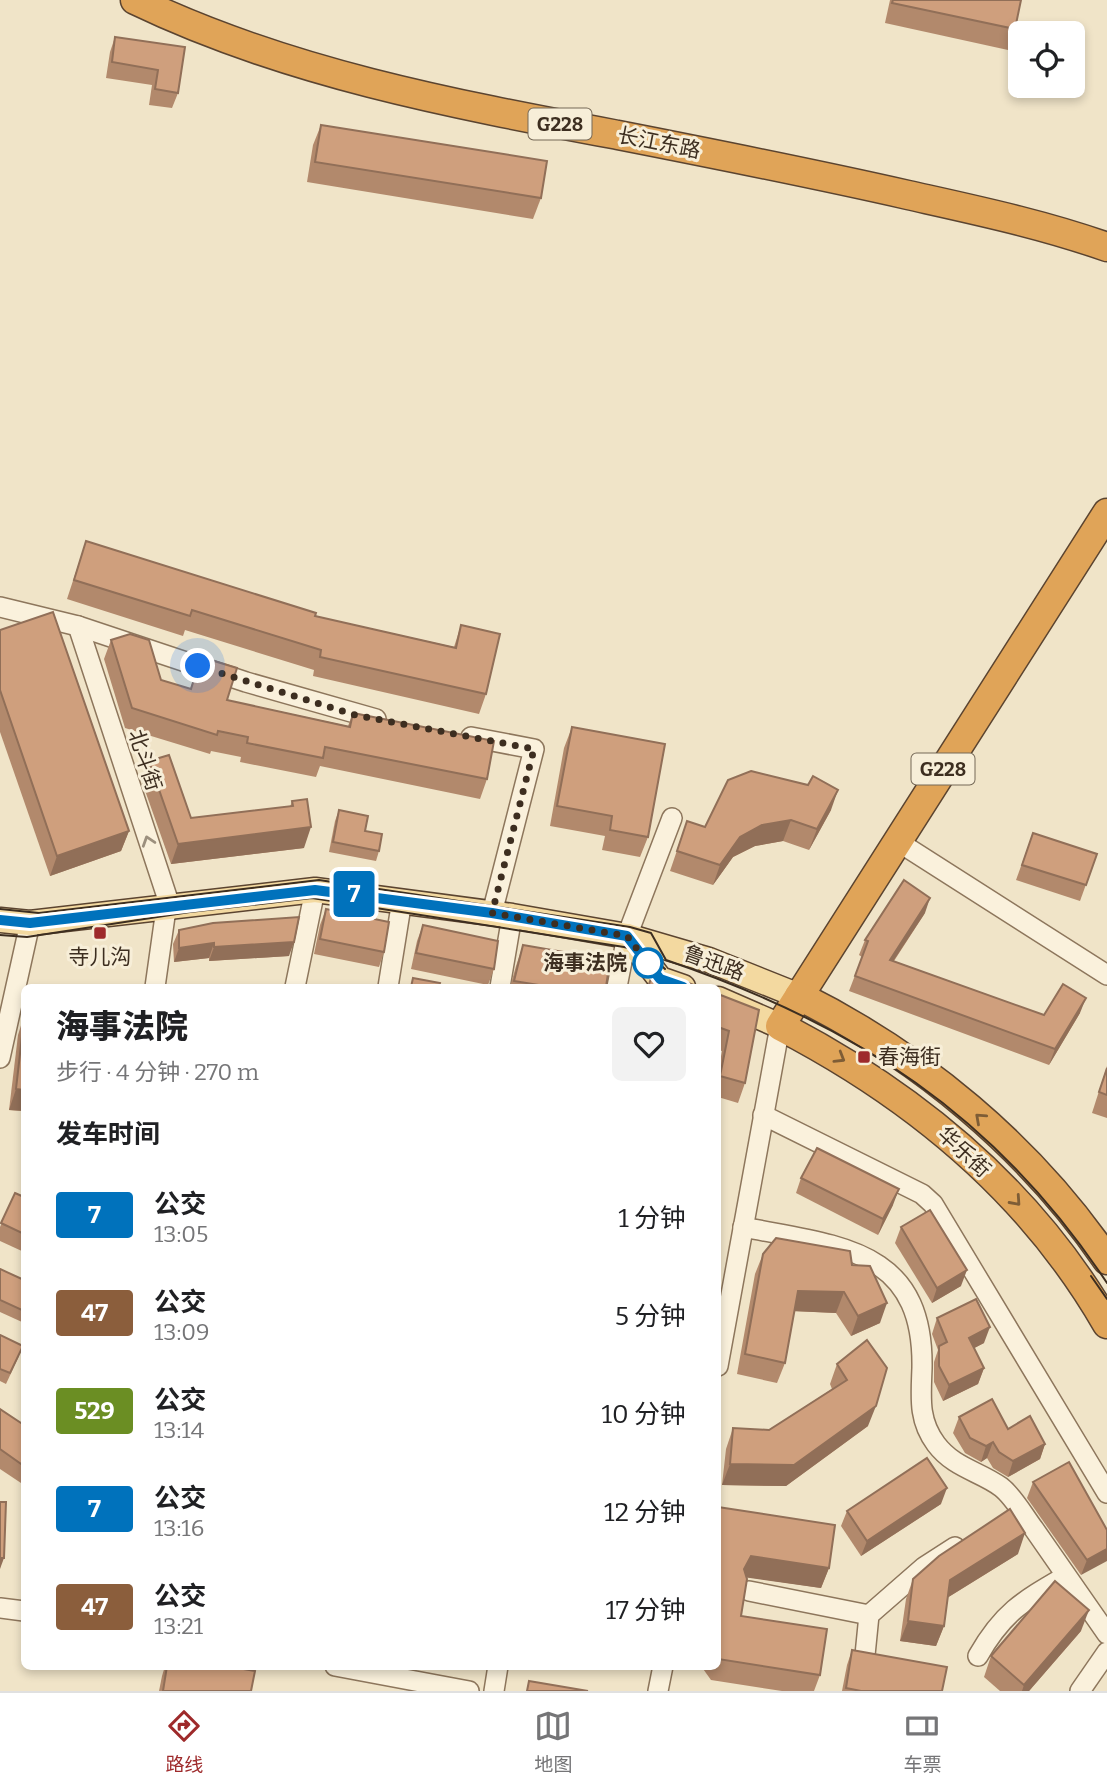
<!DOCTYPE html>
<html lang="zh">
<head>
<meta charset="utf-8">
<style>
	:root { --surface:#fff; --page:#f2f2f2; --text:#202124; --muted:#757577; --line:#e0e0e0; --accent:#9e2a2b }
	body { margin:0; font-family:Bitter,"Noto Sans SC",serif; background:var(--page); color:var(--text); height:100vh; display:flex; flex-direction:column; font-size:26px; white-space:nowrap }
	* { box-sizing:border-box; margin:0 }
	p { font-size:23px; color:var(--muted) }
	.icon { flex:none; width:38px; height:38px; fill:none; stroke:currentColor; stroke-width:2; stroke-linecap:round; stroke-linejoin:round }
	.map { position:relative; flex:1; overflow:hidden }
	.side { position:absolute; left:21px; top:984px; width:700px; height:686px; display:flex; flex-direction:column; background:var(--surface); border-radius:10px; box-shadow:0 4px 10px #0003 }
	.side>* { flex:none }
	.badge { padding:0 14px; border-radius:5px; font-size:24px; line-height:46px }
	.controls { position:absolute; left:1008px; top:21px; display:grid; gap:14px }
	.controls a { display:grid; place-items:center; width:77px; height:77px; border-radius:10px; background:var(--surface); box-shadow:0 4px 10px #0003; font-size:35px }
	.you { position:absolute; width:35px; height:35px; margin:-18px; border:5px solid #fff; border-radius:50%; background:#1a73e8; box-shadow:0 0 0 10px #1a73e833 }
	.map>.badge { position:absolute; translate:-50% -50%; box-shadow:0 0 0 4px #fff }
	h2 { padding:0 35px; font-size:26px; line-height:63px }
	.round { display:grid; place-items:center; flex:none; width:74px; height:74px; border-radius:10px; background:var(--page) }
	.head { display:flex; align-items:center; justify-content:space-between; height:119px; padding:0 35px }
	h1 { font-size:33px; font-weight:800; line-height:52px }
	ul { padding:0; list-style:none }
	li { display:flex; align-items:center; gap:21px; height:98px; padding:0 35px }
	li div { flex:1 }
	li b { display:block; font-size:26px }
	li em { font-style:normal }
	li .badge { min-width:77px; font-weight:700; text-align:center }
	.tab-bar { display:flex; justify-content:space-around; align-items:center; height:98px; border-top:2px solid var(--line); background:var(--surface); font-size:19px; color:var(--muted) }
	.tab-bar a { display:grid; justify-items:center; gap:4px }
	.tab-bar .current { color:var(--accent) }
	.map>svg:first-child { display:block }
</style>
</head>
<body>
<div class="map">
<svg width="1107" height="1691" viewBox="0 0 1107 1691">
	<rect width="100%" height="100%" fill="#f0e4c8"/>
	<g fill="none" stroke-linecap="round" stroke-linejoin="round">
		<defs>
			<g id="minor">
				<path d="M0,607l78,19 168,56 130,37"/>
				<path d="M78,626l92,280 -5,10 -10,71"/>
				<path d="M471,737l63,12 -42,164"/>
				<path d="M897,841l210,134"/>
				<path d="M295,987l20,-97"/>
				<path d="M388,987l14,-87"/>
				<path d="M500,987l12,-71"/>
				<path d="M617,987l10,-51 45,-118"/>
				<path d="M0,1058l30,-135"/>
				<path d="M763,1115l159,79 11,10 174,289"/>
				<path d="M743,1227c94,19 181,20 179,141 -1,29 -4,52 14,76 18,24 43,27 65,43 13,10 23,29 33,42 24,35 49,70 73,105"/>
				<path d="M718,1366l62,-340"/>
				<path d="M749,1591l120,24"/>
				<path d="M0,1608l24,3"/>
				<path d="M865,1655l4,-40 55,-48 31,-20"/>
				<path d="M978,1656c25,-44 45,-55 88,-80"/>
				<path d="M335,1666l134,25"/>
				<path d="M494,1691l4,-25"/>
				<path d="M658,1691l5,-25"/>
				<path d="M1080,1691l27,-39"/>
			</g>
			<g id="major">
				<path d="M0,920l30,3 285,-33 197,26 115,20 82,24 90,36"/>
				<path d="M627,936l33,43 23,8"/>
				<path d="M718,999l62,27"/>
			</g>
			<g id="highway">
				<path d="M135,0c152,73 318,104 483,135 97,19 193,38 290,60 67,15 134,29 199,52"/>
				<path d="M1107,513l-327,513c133,69 251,166 327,298"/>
				<path d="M799,996c121,60 231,151 308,264"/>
			</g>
		</defs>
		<use href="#minor" stroke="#8d765c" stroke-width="22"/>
		<use href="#major" stroke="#5b4430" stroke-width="27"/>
		<use href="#highway" stroke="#5b4430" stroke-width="31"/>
		<use href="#minor" stroke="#faf1dc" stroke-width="19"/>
		<use href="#major" stroke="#f3d9a0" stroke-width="24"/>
		<use href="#highway" stroke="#e0a458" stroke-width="28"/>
		<g stroke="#3d2e20" stroke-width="2">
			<path d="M0,909l39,4 280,-33 311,47 21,6 15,27c188,64 330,155 441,323"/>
			<path d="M0,935l27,2 163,-25 122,-14 312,49 24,6 17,16"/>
			<path d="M1091,1276l16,23"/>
		</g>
	</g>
	<g fill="#b2896c">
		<path d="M890,0h131l-6,29 -7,21 -123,-27z"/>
		<path d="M115,37l70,10 -7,46 -6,15 -23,-3 3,-20 -46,-7 4,-26z"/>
		<path d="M321,125l220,73 -8,21 -226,-37 6,-37z"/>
		<path d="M86,541l229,75 139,31 7,-22 25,69 -7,20 -166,-38 1,-6 -129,-40 -2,6 -116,-37z"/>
		<path d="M0,630l129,201 -8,20 -71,25 -50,-144z"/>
		<path d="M111,640l50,40 29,9 11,-32 26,43 121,26 5,-13 134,66 -7,20 -160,-33 -4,11 -76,-15 1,-5 -30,-6 -1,3 -85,-26 -21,-69z"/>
		<path d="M572,727l76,110 -8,20 -38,-7 3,-14 -55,-10 14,-78z"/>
		<path d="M149,761l42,57 99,-11 2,-6 12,47 -133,16 -29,-82z"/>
		<path d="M339,810l26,21 14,20 -3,10 -47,-9 6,-31z"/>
		<path d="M831,810l-22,40 -26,-9 -28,5 -22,11 -20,28 -43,-14 17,-50 18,6z"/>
		<path d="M1033,833l64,21 -17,47 -64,-21z"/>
		<path d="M326,909l58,43 -5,15 -65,-13 6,-29z"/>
		<path d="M925,913l-31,48 150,54 36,-2 -31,52 -200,-74 13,-34 -3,-2 6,-15z"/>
		<path d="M423,925l71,44 -6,16 -77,-16 6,-28z"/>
		<path d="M179,930l110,26 -80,5v-3l-35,4 -1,-18z"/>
		<path d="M523,945l83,42h-96l6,-21z"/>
		<path d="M718,994l27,89 -7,20 -20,-6v-25l4,-21 -4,-1z"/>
		<path d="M24,1016v95l-15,-1 9,-75z"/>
		<path d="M1107,1066v52l-15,-5z"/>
		<path d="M801,1178l92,27 -15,30 -82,-42z"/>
		<path d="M15,1193l9,4v55l-24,-11v-14z"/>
		<path d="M901,1227l60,59 -29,17 -37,-60z"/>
		<path d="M763,1254l89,11 28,58 -29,13 -15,-23 -42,-2 -9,52 -8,20 -40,-9 18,-100z"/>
		<path d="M0,1269l24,11v36l-2,6 -22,-10z"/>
		<path d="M937,1318l47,25 -10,5 10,20 -6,16 -35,17 -9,-19v-20l4,-12 -6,-16z"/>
		<path d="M0,1335l19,21 -13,28 -6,-3z"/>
		<path d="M867,1340l1,86 -82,60 -64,-1 4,-36 7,-21 36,2 63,-41 -2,-5 7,-20z"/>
		<path d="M0,1409l24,16v60l-24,-16z"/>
		<path d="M959,1417l49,12 37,15 -5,15 -32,18 -15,-9 -6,-10 -6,4 -16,-9 -12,-20z"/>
		<path d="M1033,1482l74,48 -26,45 -54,-77z"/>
		<path d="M941,1504l-80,52 -20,-30 6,-15z"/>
		<path d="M718,1507l111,61 -8,20 -74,-11 -6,39 79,59 -6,16h-32l-71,-11 -10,-14h17z"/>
		<path d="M1018,1554l-71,44 -3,28 -8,20 -36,-5 6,-42 7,-20z"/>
		<path d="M1081,1631l-52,60h-29l-16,-14 7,-21z"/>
		<path d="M852,1650l90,41h-100l5,-26z"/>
		<path d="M165,1666h61l25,25h-92l3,-15z"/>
	</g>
	<g fill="#916f58">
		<path d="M838,790l-7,20 -22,40 8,-21z"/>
		<path d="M791,820l-8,21 -28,5 -22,11 -20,28 7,-20 20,-28 22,-12z"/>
		<path d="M311,827l-7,21 -133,16 7,-20z"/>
		<path d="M129,831l-8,20 -71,25 7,-20z"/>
		<path d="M930,898l-5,15 -41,62 6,-15z"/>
		<path d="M294,942l-5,14 -80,5 5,-14z"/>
		<path d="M214,943l-5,15 -35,4 5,-14z"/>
		<path d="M1086,998l-6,15 -31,52 6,-16z"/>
		<path d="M16,1089l8,1v21l-15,-1z"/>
		<path d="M899,1189l-6,16 -15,30 5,-16z"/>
		<path d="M967,1270l-6,16 -29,17 5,-15z"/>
		<path d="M798,1291l46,1 -8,21 -45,-2z"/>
		<path d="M887,1303l-7,20 -29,13 7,-20z"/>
		<path d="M990,1327l-6,16 -21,11 6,-16z"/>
		<path d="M984,1368l-6,16 -35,17 6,-16z"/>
		<path d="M876,1406l-8,20 -82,60 -64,-1 8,-21z"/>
		<path d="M993,1442l-6,16 -6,4 5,-16z"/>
		<path d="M1045,1444l-5,15 -32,18 5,-16z"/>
		<path d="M947,1488l-6,16 -80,52 6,-15z"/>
		<path d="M1025,1533l-7,21 -76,47 8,-21z"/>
		<path d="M1107,1549v12l-26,14 6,-15z"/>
		<path d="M751,1556l78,12 -8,20 -78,-11 1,-8z"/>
		<path d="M0,1558h4l-4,11z"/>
		<path d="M1089,1610l-8,21 -52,60h-7l2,-6z"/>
		<path d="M908,1621l36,5 -8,20 -36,-5z"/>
	</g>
	<g fill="#cf9f7d" stroke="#916f58" stroke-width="2">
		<path d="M893,0h128l-6,29 -123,-26z"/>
		<path d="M115,37l70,10 -7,46 -23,-4 3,-19 -46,-8z"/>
		<path d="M321,125l226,36 -6,37 -226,-36z"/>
		<path d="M86,541l230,72 -1,3 141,32 5,-23 39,9 -14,60 -166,-37 1,-7 -129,-40 -2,6 -116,-36z"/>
		<path d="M53,612l76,219 -72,25 -57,-166v-60z"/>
		<path d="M130,634l19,6 12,40 30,9 10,-32 36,11 -10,32 123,27 3,-14 141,28 -7,38 -162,-32 -2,11 -76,-15 1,-6 -30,-6 -1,4 -85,-27 -21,-68z"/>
		<path d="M572,727l93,17 -17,93 -38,-7 2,-14 -55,-10z"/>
		<path d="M169,755l22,63 102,-12 -1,-5 15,-2 4,28 -133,17 -29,-83z"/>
		<path d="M751,771l57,14 5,-9 25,14 -21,39 -26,-9 -29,5 -22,12 -20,28 -43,-14 10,-30 18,6 23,-47z"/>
		<path d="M339,810l29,6 -3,15 17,3 -3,17 -46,-9z"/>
		<path d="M1033,833l64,21 -11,31 -64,-20z"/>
		<path d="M904,880l26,18 -40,62 154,55 19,-31 23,14 -31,51 -200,-73 13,-35 -3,-1z"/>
		<path d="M326,909l63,13 -5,30 -64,-13z"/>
		<path d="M299,917l-5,25 -80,5v-4l-35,5v-18l34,-7z"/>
		<path d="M423,925l75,16 -4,28 -78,-16z"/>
		<path d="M523,945l87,15 -4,27h-55l-37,-6z"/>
		<path d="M654,970l45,17h-51z"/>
		<path d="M413,978l27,5 -1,4h-28z"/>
		<path d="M718,994l41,16 -14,73 -25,-7 9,-45 -11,-4z"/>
		<path d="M24,1019v71l-8,-1z"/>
		<path d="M1107,1068v27l-8,-3z"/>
		<path d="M817,1148l82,41 -16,30 -82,-41z"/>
		<path d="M15,1193l9,4v37l-23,-11z"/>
		<path d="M930,1210l37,60 -30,18 -36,-61z"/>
		<path d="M776,1238l74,13 2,14 18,1 17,37 -29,13 -14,-24 -46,-1 -13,72 -40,-9 18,-100z"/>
		<path d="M0,1269l24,11v31l-24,-11z"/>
		<path d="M976,1299l14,28 -21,11 15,30 -35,17 -10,-19v-20l8,-4 -10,-24z"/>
		<path d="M0,1335l23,11 -13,27 -10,-4z"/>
		<path d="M867,1340l20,28 -11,38 -82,59 -64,-1 3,-36 36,2 78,-50 -10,-16z"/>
		<path d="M992,1399l16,30 22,-13 15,28 -32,17 -14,-9 -6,-10 -7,4 -16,-8 -11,-21z"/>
		<path d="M0,1409l24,16v41l-24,-17z"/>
		<path d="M927,1458l20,30 -80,53 -20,-30z"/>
		<path d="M1069,1462l38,68v19l-20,11 -54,-78z"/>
		<path d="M0,1502h6l-2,56h-4z"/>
		<path d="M718,1507l117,18 -6,43 -78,-12 -7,13 3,10 -6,37 86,13 -7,46 -102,-16z"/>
		<path d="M1010,1509l15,24 -75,47 -6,46 -36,-5 5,-42 26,-23z"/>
		<path d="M1055,1581l34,29 -65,75 -33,-29z"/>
		<path d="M852,1650l95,17 -5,24h-81l-15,-3z"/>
		<path d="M167,1666h59l29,5 -4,20h-88z"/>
		<path d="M529,1681l59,10h-61z"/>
	</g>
	<defs><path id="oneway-chevron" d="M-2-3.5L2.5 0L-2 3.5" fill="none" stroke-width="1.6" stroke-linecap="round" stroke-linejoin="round" transform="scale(1.75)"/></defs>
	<use stroke="#9c907e" href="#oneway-chevron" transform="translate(148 841) rotate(-108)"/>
	<g stroke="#7e5d36">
		<use href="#oneway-chevron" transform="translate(840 1058) rotate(31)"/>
		<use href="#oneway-chevron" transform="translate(980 1118) rotate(-138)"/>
		<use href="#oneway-chevron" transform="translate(1016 1201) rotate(48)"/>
	</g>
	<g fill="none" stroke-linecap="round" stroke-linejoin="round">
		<defs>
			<path id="line" d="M0,920l30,3 285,-33 177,23 135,23 33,43 23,8"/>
		</defs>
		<use href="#line" stroke="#fff" stroke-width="16"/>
		<use href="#line" stroke="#0072bc" stroke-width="10"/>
		<path stroke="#3d2e20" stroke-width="7" stroke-dasharray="0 12.6" d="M198,666l157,49 179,34 -42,164 135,23 21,27"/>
	</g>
	<g fill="#9e2a2b" stroke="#f7eed8" stroke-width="2.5">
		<rect x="93" y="926" width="14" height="14" rx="3.5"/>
		<rect x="857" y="1050" width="14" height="14" rx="3.5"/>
	</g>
	<circle fill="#fff" stroke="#0072bc" stroke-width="3.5" cx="648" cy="963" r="14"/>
	<g text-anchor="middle" stroke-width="6" stroke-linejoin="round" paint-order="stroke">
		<g fill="#f7eed8" stroke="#756857" stroke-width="2">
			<rect x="528.5" y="108.5" width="63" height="31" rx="5"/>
			<rect x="911.5" y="753.5" width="63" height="31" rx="5"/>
		</g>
		<g font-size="19" font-weight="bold" fill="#3d2e20">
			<text x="560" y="131">G228</text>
			<text x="943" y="776">G228</text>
		</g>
		<g font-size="21" fill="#3d2e20" stroke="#f7eed8">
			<text transform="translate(659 143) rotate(11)" y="7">长江东路</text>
			<text transform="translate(145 760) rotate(72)" y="7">北斗街</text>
			<text transform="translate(714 963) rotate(20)" y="7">鲁迅路</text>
			<text transform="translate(964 1152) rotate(43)" y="7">华乐街</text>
		</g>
		<g font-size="21" fill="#3d2e20" stroke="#f7eed8">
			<text x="100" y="964">寺儿沟</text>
			<text x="878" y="1064" text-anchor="start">春海街</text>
		</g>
		<g font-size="21" font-weight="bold" fill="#3d2e20" stroke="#f7eed8" text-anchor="end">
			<text x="627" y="970">海事法院</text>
		</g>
	</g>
</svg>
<div class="controls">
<a><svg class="icon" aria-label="locate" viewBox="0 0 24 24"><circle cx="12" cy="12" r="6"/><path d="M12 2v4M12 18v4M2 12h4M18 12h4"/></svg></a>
</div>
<div class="you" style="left:198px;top:666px"></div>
<b class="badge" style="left:354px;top:894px;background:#0072bc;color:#fff">7</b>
<section class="side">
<div class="head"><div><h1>海事法院</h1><p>步行 · 4 分钟 · 270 m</p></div><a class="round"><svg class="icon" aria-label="heart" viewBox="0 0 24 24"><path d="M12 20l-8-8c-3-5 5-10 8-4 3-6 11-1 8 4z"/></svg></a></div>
<h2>发车时间</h2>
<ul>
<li><span class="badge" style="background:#0072bc;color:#fff">7</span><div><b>公交</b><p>13:05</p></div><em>1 分钟</em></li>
<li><span class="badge" style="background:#8b5e3c;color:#fff">47</span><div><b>公交</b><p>13:09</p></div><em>5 分钟</em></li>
<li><span class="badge" style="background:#6b8e23;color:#fff">529</span><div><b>公交</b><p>13:14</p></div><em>10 分钟</em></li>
<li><span class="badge" style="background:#0072bc;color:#fff">7</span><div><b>公交</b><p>13:16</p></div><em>12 分钟</em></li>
<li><span class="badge" style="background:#8b5e3c;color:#fff">47</span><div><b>公交</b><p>13:21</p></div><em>17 分钟</em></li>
</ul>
</section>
</div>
<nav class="tab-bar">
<a class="current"><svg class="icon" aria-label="directions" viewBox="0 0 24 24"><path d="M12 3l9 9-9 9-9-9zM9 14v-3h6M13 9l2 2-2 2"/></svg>路线</a>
<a><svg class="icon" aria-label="map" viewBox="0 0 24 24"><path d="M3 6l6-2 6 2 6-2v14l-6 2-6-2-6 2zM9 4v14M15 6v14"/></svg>地图</a>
<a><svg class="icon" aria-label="tickets" viewBox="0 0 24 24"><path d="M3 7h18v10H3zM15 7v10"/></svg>车票</a>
</nav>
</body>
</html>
